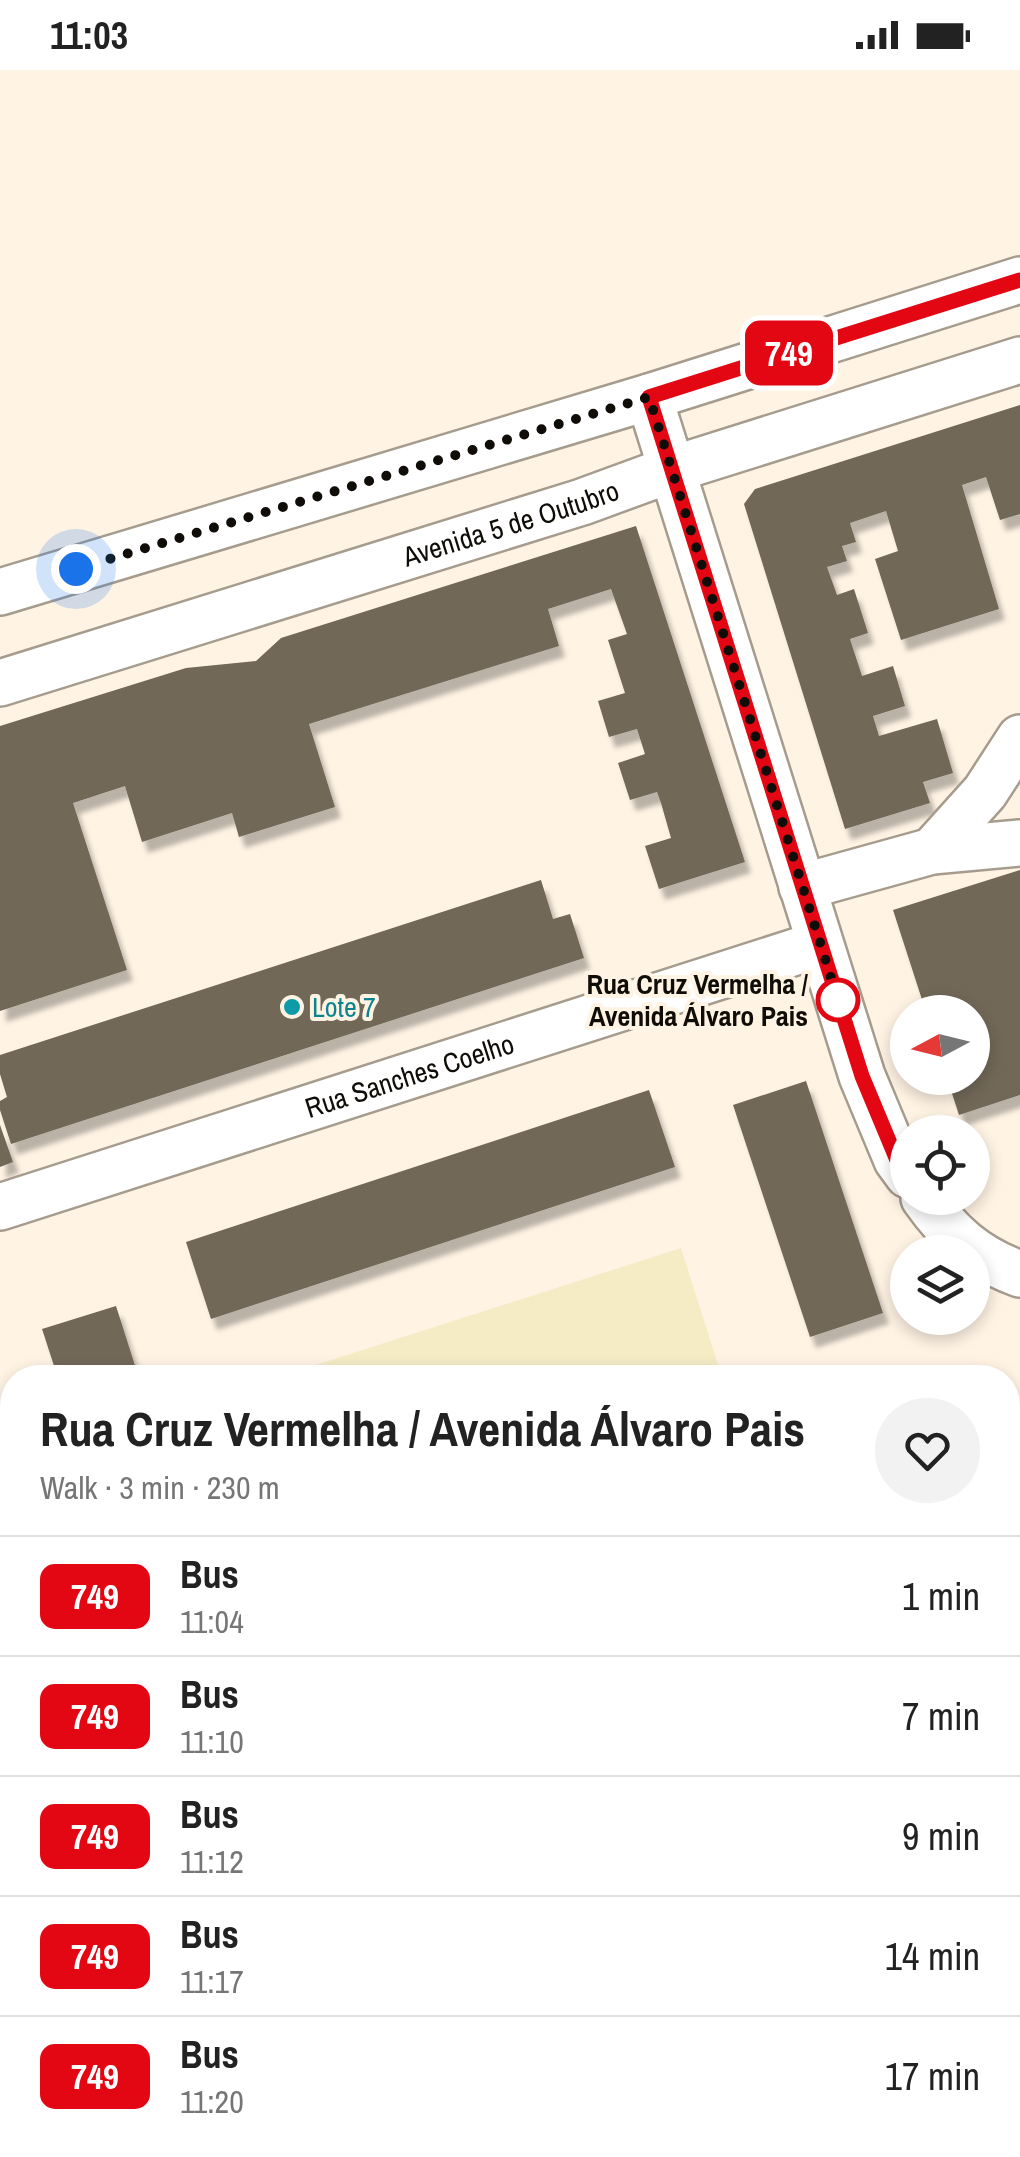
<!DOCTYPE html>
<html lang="en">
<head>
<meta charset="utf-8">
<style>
	:root { --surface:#fff; --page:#f2f2f2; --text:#222; --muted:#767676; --line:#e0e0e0 }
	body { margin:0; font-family:"Archivo Narrow",sans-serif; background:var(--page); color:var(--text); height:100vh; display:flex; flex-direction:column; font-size:38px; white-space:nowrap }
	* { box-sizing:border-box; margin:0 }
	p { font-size:32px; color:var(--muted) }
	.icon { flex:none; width:55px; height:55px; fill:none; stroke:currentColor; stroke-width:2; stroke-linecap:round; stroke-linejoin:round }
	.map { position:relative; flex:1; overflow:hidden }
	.side { position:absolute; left:0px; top:1295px; width:1020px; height:792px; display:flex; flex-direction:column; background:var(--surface); border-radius:40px 40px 0 0; box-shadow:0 5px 15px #0003 }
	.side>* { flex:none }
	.badge { padding:0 20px; border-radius:15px; font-size:35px; line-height:65px }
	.needle { width:65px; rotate:263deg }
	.controls { position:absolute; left:890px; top:925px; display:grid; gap:20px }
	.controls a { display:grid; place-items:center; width:100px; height:100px; border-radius:50%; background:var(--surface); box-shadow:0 5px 15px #0003; font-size:50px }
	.you { position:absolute; width:50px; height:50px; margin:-25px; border:8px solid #fff; border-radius:50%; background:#1a73e8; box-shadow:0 0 0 15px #1a73e833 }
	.map>.badge { position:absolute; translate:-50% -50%; box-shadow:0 0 0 5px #fff }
	.round { display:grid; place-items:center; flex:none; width:105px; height:105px; border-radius:52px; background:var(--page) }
	.overview { display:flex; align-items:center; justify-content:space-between; height:170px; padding:0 40px }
	h1 { font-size:48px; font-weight:700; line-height:75px }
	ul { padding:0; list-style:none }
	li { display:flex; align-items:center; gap:30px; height:120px; padding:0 40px; border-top:2px solid var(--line) }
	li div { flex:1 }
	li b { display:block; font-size:38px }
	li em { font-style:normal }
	li .badge { min-width:110px; font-weight:700; text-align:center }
	.status { display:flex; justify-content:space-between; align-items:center; height:70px; padding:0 50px; background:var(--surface); direction:ltr }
	.status svg { height:28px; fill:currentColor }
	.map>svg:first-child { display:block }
</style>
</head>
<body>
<div class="status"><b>11:03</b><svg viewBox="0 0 49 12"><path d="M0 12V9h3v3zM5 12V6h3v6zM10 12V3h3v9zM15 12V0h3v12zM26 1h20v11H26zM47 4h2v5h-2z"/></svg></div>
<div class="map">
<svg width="1020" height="2087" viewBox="0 0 1020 2087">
	<defs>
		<filter id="shadow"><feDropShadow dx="6" dy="11" stdDeviation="2.5" flood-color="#0004"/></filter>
	</defs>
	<rect width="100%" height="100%" fill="#fff3e4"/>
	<path fill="#b9d3b0" d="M12,1874v201h210l-37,12h-185v-209z"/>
	<path fill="#f5ecc6" d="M681,1178l41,129h-444z"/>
	<g fill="#716759" filter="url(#shadow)">
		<path d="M1020,335v109l-20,6 -14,-43 -24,8 37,124 -98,31 -26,-81 23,-8 -12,-40 -36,12 6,19 -14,4 5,15 -20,6 10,28 17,-6 14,44 -18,6 12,37 31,-10 12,40 -32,10 6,20 58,-17 16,54 -30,9 7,21 -85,26 -101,-325 11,-15z"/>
		<path d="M636,456l109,336 -86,27 -14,-43 26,-8 -10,-35 -4,-11 -27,8 -12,-37 27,-9 -8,-25 -28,8 -11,-36 27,-8 -17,-53 19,-6 -16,-45 -63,20 11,37 -250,78 26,83 -96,30 -7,-24 -90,29 -17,-56 -52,17 54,167 -127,41v-285l186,-58 70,-7 25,-23z"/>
		<path d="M1020,800v225l-61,20 -12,-37h25v-66h-46l-33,-102z"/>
		<path d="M541,810l12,39 17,-5 14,44 -573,186 -11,-34v-9l7,-4 -7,-23v-19z"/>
		<path d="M806,1011l77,232 -73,24 -77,-232z"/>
		<path d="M649,1020l26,77 -464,152 -25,-77z"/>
		<path d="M0,1055l13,37 -13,5z"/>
		<path d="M116,1236l23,72h-81l-16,-49z"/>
		<path d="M12,1476v95l-12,4v-94z"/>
		<path d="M12,1786v88l-12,4v-88z"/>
		<path d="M222,2075h161l3,12h-198z"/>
	</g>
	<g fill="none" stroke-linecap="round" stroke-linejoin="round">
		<defs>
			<g id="minor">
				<path d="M649,327l213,679 35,84 11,15"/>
				<path d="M0,522l649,-195 371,-117"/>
				<path id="s1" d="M0,613l582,-181 82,-30 356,-112"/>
				<path d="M932,781l53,-59 35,-54"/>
				<path d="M802,817l130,-36 88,-8"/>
				<path d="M924,1128c26,37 52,60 96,76"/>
				<path id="s2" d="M0,1137l820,-263"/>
				<path d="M0,1779l12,-4"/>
				<path d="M1008,2010l12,-10"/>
				<path d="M430,2075l4,12"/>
				<path d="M467,2075l4,12"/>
				<path d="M532,2087l36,-12"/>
				<path d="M885,2087l16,-12"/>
			</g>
		</defs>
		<use href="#minor" stroke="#a69c8d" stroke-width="50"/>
		<g stroke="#9a9287" stroke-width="6" stroke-dasharray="10 5" stroke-linecap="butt">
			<path d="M1008,1964l12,-68"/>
			<path d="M968,2083l1,-8"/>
			<path d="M988,2087l2,-12"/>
		</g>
		<use href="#minor" stroke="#fff" stroke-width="45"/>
	</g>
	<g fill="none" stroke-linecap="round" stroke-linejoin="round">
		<defs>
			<path id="line" d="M908,1105l-11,-15 -35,-84 -213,-679 371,-117"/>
		</defs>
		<use href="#line" stroke="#fff" stroke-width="22"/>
		<use href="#line" stroke="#e30613" stroke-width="15"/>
		<path stroke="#100d08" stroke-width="10" stroke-dasharray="0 18" d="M76,499l573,-172 189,603"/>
	</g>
	<circle fill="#fff" stroke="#e30613" stroke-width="5" cx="838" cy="930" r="20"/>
	<circle fill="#0f9aa8" stroke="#fff3e4" stroke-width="4" cx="292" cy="937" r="10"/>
	<g text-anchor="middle" stroke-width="8" stroke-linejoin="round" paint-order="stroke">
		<g font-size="28" fill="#100d08" stroke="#fff3e4">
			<text dy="10" stroke="none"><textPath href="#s1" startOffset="535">Avenida 5 de Outubro</textPath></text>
			<text dy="10" stroke="none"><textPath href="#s2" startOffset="430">Rua Sanches Coelho</textPath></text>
		</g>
		<g font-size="28" font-weight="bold" fill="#100d08" stroke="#fff3e4" text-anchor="end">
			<text x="808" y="924">Rua Cruz Vermelha /<tspan x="808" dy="32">Avenida Álvaro Pais</tspan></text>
		</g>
		<g font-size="28" fill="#0d838f" stroke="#fff3e4" text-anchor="start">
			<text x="312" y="947">Lote 7</text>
		</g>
	</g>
</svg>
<div class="controls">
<a><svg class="needle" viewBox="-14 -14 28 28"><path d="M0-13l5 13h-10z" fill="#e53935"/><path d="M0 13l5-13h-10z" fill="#767676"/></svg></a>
<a><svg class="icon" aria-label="locate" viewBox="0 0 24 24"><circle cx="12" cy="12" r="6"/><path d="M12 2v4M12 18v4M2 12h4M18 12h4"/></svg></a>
<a><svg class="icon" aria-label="layers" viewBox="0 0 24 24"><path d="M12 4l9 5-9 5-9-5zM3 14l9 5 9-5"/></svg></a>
</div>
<div class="you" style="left:76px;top:499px"></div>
<b class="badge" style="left:789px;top:283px;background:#e30613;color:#fff">749</b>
<section class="side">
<div class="overview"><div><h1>Rua Cruz Vermelha / Avenida Álvaro Pais</h1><p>Walk · 3 min · 230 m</p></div><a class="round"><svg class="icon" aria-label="heart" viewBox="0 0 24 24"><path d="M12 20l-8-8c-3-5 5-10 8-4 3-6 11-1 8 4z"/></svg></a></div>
<ul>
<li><span class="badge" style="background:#e30613;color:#fff">749</span><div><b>Bus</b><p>11:04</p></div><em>1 min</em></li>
<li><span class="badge" style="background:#e30613;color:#fff">749</span><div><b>Bus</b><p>11:10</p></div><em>7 min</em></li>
<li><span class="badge" style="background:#e30613;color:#fff">749</span><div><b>Bus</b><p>11:12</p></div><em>9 min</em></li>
<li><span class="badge" style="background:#e30613;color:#fff">749</span><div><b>Bus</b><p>11:17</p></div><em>14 min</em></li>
<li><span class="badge" style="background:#e30613;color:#fff">749</span><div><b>Bus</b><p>11:20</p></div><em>17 min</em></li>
</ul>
</section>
</div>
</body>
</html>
